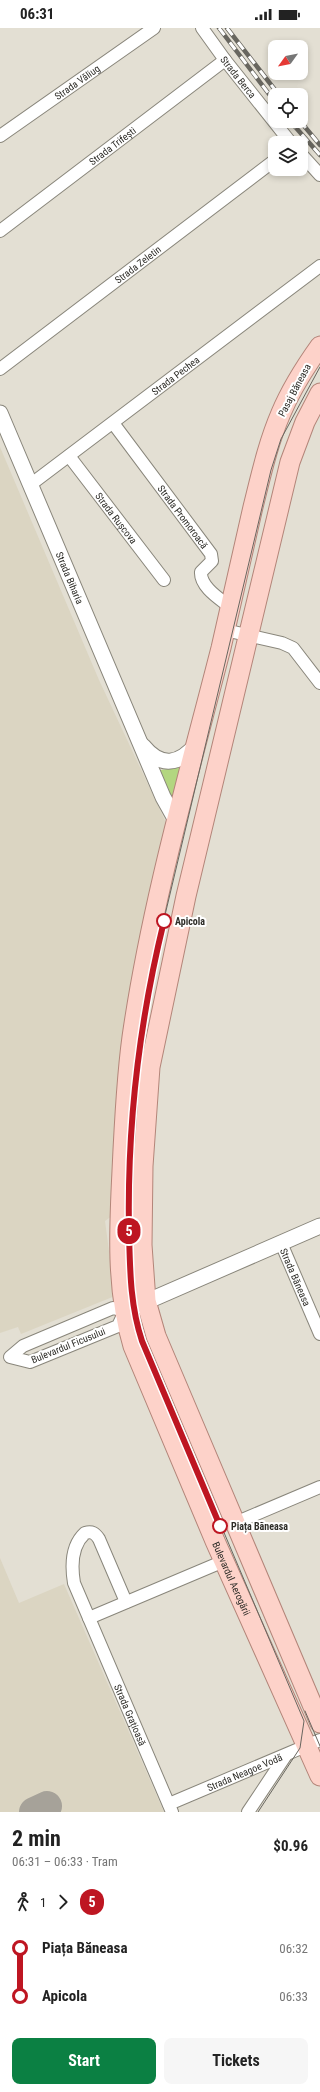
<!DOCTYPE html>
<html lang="en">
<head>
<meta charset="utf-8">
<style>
	:root { --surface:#fff; --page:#f6f6f6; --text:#222; --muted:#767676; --accent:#0b8043 }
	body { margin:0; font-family:"Roboto Condensed",sans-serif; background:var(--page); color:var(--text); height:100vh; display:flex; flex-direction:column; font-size:15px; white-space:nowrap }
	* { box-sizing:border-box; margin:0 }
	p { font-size:13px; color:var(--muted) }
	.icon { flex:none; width:22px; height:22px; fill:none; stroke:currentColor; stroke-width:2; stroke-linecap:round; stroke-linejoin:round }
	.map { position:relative; height:1784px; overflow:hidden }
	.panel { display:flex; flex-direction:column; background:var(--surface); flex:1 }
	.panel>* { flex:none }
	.badge { padding:0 8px; border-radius:13px; font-size:14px; line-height:26px }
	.needle { width:26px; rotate:237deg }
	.controls { position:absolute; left:268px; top:12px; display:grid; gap:8px }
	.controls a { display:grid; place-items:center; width:40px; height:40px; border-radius:8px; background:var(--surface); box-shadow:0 2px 6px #0003; font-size:20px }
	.map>.badge { position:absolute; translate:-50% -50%; box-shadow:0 0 0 2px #fff }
	.legs { display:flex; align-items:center; gap:6px; height:44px; padding:0 12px; font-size:13px }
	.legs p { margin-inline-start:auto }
	.head { display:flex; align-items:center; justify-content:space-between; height:68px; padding:0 12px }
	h1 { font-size:22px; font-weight:700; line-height:30px }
	.primary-button { display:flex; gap:8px; margin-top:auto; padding:8px 12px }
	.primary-button a { flex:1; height:46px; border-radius:8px; background:var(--accent); color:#fff; font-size:16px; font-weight:700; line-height:46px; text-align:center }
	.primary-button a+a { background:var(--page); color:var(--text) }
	ul { padding:0 12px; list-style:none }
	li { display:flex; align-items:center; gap:14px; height:48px; font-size:15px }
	li i { display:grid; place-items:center; width:6px; height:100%; margin:0 5px; background:currentColor }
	li i::after { content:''; width:10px; height:10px; margin:-5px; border:3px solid; border-radius:50%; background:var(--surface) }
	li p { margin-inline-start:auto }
	li:first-child i { background:linear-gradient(#0000 50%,currentColor 0) }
	li:last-child i { background:linear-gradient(currentColor 50%,#0000 0) }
	.status { display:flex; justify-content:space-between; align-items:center; height:28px; padding:0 20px; background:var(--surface); direction:ltr }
	.status svg { height:11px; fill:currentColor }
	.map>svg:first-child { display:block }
</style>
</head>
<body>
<div class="status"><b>06:31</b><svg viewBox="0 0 49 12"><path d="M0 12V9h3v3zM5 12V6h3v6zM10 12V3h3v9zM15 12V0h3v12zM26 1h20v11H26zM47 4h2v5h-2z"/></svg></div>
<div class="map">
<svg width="320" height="1784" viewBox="0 0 320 1784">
	<rect width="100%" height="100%" fill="#e3dfd3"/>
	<g fill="#dbd5c2">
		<path d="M0,419l99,233 69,147 -52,386 -11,8 10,75 -94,38 -3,-7 -18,6z"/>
		<path d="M0,1530l19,45 45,-19 100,228h-164z"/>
	</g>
	<path fill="#b3d680" d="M185,738l-10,36 -5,-1 -10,-27 1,-4z"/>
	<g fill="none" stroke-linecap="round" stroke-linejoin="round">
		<path stroke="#a6a299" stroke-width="30" d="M34,1784l13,-6"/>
		<defs>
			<g id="minor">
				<path id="s1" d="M202,0l23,32 66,83"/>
				<path id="s2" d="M0,108l154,-108"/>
				<path d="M301,126l19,21"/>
				<path id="s3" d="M0,203l225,-171"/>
				<path id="s4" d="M0,341l275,-209"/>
				<path id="s5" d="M113,395l98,131 1,7 -11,11c-1,15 19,27 29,35"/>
				<path id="s6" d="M69,428l95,124"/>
				<path id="s7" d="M30,457l290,-219"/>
				<path d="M225,602l57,13 11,5 27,35"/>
				<path id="s8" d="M281,1215l39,91"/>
				<path d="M113,1280l12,3 -7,15 -88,36 -20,-5 13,-11z"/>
				<path d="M235,1495l85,-36"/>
				<path id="s9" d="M126,1574l-27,-63c-4,-6 -7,-8 -14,-6 -13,12 -14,32 -11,50l98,229"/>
				<path d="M89,1590l135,-57"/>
				<path id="s10" d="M169,1776l151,-64"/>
				<path d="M248,1784l38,-57"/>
			</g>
			<g id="tertiary">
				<path id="s11" d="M0,385l163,384 14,25"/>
				<path d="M143,718c18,22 36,19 54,-2"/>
				<path d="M125,1283l195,-85"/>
			</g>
			<g id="primary">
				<path id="s12" d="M320,318c-15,21 -29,43 -39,67 -13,30 -20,62 -28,94 -11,47 -21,94 -32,141 -33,129 -70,257 -89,389 -6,44 -8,89 -10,134 -3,58 -6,119 11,175l82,195 105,235"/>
				<path d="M320,365l-15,29 -15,40 -104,434 -36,171 -7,99 -1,79 4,56 10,35 164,387"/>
			</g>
		</defs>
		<use href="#minor" stroke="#89867b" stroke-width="14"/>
		<use href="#tertiary" stroke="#89867b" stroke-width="17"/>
		<use href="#primary" stroke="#b38579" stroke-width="21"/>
		<use href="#minor" stroke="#fff" stroke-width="12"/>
		<use href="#tertiary" stroke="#fff" stroke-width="15"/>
		<use href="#primary" stroke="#fdd2c9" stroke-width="19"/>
		<g stroke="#68665f" stroke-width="1">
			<path d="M305,1683l15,35"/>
			<path d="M258,1784l42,-64 4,-27 -166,-391 -7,-42 -3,-105 5,-79 9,-80 18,-88 111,-466 10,-31 39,-72"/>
		</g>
		<defs>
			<g id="rail">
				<path d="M219,0l56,74"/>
				<path d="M227,0l52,67"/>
				<path d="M290,93l30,34"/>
				<path d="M300,93l20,24"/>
			</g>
		</defs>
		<use href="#rail" stroke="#68665f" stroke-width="4.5"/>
		<use href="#rail" stroke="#fff" stroke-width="3" stroke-dasharray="9" stroke-linecap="butt"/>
	</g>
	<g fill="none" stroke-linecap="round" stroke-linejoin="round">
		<defs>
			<path id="line-1" d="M164,893c-25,102 -37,205 -35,310 1,38 1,74 13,110l78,185"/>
		</defs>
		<use href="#line-1" stroke="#fff" stroke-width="9"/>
		<use href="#line-1" stroke="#be1622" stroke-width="6"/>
	</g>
	<g fill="#fff" stroke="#be1622" stroke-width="2">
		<circle cx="164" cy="893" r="7"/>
		<circle cx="220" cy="1498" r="7"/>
	</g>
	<g text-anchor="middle" stroke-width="4" stroke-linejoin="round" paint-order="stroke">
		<g font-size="10" fill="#2e2d28" stroke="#fff">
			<text dy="4" stroke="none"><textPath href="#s1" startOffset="61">Strada Berca</textPath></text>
			<text dy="4" stroke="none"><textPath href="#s2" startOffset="94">Strada Văliug</textPath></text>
			<text dy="4" stroke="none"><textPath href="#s3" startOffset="141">Strada Trifești</textPath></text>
			<text dy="4" stroke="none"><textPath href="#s4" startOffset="173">Strada Zeletin</textPath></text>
			<text dy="4" stroke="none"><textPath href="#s7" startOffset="182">Strada Pechea</textPath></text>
			<text transform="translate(294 362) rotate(-62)" y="4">Pasaj Băneasa</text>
			<text dy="4" stroke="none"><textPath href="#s5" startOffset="117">Strada Promoroacă</textPath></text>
			<text dy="4" stroke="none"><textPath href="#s6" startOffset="78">Strada Rușcova</textPath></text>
			<text dy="4" stroke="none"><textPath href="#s11" startOffset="179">Strada Biharia</textPath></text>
			<text dy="4" stroke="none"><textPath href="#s8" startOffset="37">Strada Băneasa</textPath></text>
			<text transform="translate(68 1317) rotate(-22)" y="4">Bulevardul Ficusului</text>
			<text dy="4" stroke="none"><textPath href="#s12" startOffset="1283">Bulevardul Aerogării</textPath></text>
			<text dy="4" stroke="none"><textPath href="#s9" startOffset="282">Strada Grațioasă</textPath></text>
			<text dy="4" stroke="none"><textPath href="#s10" startOffset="82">Strada Neagoe Vodă</textPath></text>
		</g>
		<g font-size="10" font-weight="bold" fill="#2e2d28" stroke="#fff" text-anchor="start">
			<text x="175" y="897">Apicola</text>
			<text x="231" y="1502">Piața Băneasa</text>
		</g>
	</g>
</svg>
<div class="controls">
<a><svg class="needle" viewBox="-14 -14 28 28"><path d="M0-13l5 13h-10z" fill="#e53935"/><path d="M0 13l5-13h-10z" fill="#767676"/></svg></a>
<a><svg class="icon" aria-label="locate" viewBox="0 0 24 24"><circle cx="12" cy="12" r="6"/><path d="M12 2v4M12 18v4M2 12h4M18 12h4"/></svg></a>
<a><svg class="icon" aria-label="layers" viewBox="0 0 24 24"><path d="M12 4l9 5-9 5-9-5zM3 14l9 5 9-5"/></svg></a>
</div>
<b class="badge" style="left:129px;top:1203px;background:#be1622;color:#fff">5</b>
</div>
<section class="panel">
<div class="head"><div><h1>2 min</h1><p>06:31 – 06:33 · Tram</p></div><b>$0.96</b></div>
<div class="legs"><svg class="icon" aria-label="walk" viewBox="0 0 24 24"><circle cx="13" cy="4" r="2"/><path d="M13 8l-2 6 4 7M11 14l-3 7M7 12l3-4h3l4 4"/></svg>1<svg class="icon" aria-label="forward" viewBox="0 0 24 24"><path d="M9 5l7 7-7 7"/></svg><b class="badge" style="background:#be1622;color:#fff">5</b></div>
<ul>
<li><i style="color:#be1622"></i><b>Piața Băneasa</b><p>06:32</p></li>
<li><i style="color:#be1622"></i><b>Apicola</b><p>06:33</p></li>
</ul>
<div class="primary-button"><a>Start</a><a>Tickets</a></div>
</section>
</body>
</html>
